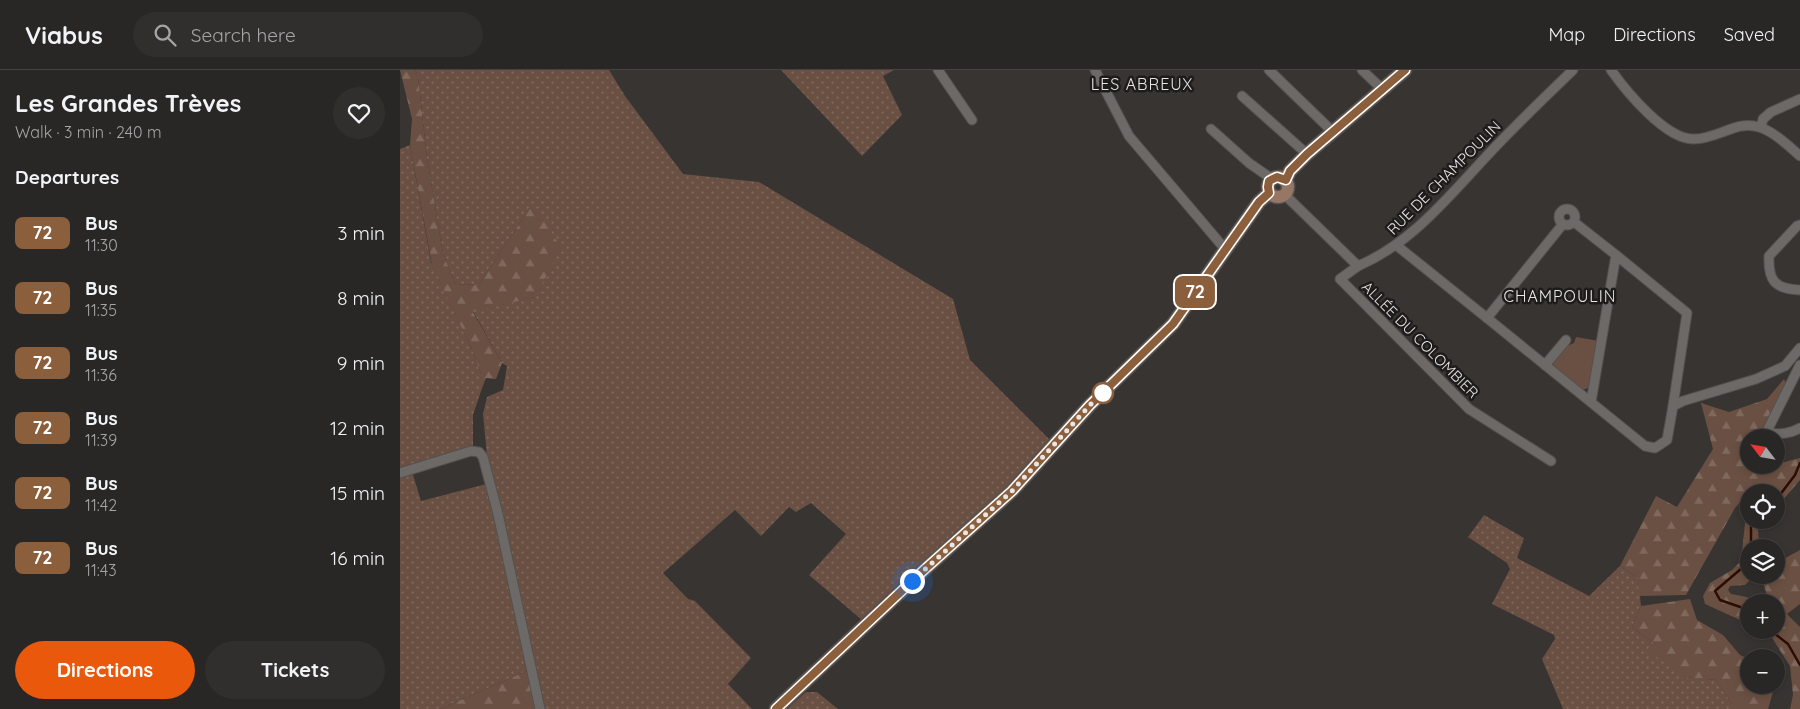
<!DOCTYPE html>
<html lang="en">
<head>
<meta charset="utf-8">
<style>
	:root { --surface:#292726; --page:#312f2e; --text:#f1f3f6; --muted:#a5a5a7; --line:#454443; --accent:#ea580c }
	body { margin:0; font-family:Quicksand,sans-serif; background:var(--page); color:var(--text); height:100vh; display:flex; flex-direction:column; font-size:19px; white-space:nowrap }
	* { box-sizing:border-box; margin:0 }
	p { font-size:16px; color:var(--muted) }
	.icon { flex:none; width:28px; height:28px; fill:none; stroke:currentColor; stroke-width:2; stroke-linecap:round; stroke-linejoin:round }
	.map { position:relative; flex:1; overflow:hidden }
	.details { display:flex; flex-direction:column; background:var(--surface); width:400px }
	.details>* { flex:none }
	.badge { padding:0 10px; border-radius:8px; font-size:18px; line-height:32px }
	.needle { width:32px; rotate:301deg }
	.tools { position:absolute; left:1340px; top:359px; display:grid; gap:10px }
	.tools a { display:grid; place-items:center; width:45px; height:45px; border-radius:50%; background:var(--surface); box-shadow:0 2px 8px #0003,0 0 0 1px var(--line); font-size:25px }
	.you { position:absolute; width:25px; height:25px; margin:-12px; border:4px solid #fff; border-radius:50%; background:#1a73e8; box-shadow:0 0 0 8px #1a73e833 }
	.map>.badge { position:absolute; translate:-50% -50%; box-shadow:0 0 0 2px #fff }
	h2 { padding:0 15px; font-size:19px; line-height:45px }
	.round { display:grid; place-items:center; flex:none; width:52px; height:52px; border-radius:26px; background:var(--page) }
	.overview { display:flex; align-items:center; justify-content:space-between; height:85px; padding:0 15px }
	h1 { font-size:24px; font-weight:700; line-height:38px }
	.primary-button { display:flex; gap:10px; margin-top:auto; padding:10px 15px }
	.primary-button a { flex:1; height:58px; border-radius:30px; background:var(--accent); color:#fff; font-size:20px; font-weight:700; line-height:58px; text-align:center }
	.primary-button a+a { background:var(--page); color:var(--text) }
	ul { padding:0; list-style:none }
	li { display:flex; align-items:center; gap:15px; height:65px; padding:0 15px }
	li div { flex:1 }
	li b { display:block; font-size:19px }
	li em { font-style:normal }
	li .badge { min-width:55px; font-weight:700; text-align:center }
	header { display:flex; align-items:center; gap:30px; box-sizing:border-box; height:70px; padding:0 25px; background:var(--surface); border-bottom:1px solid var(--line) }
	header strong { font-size:24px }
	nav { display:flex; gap:28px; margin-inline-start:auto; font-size:18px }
	.search { width:350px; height:45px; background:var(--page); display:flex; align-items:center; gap:12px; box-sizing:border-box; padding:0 18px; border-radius:28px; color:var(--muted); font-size:19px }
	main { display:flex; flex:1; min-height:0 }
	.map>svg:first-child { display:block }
</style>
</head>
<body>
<header>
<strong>Viabus</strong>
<div class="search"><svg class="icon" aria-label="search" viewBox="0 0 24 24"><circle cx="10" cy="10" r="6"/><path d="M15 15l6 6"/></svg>Search here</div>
<nav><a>Map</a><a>Directions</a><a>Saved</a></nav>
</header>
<main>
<section class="details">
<div class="overview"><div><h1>Les Grandes Trèves</h1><p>Walk · 3 min · 240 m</p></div><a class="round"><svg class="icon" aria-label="heart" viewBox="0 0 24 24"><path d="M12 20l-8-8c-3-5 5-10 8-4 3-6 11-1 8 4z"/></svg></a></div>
<h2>Departures</h2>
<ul>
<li><span class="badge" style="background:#8b5e3c;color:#fff">72</span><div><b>Bus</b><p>11:30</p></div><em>3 min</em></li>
<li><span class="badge" style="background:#8b5e3c;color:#fff">72</span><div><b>Bus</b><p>11:35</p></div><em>8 min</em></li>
<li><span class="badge" style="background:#8b5e3c;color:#fff">72</span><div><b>Bus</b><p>11:36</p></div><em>9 min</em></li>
<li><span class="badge" style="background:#8b5e3c;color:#fff">72</span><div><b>Bus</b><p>11:39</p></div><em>12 min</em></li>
<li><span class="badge" style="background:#8b5e3c;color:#fff">72</span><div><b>Bus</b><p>11:42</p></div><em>15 min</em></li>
<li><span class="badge" style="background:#8b5e3c;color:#fff">72</span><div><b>Bus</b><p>11:43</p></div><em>16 min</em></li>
</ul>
<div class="primary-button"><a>Directions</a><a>Tickets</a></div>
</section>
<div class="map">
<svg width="1400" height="639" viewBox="0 0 1400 639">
	<defs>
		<pattern id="grass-dots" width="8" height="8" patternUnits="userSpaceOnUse" patternTransform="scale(1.25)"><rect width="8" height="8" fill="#6a5042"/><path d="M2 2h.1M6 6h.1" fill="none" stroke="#7f695d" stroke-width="1.8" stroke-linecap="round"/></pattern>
		<pattern id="forest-firs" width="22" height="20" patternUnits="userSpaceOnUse" patternTransform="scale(1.25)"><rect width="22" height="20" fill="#6a5042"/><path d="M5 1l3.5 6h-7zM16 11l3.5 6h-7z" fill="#7f695d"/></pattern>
	</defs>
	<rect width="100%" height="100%" fill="#373432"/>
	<g fill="url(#grass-dots)">
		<path d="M15,0h194l16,26 58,78 76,8 194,117 17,61 81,81 -53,56 -136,123 -53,-45 37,-41 -35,-31 -15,9 -7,-5 -28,29 -26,-26 -72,63 25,26 7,2 56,57 -23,26 24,25h-207l-9,-42 -96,42h-40v-560l10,-4 21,117 42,90 8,22v17l-8,24v32l-63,18 11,36 73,-19 -7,-26 -4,-42 4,-17 16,-7 4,-24 -5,-3 -29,-52 62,-14 -5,-89 -51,76 -23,1 -13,-31 -16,-96 -9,-82z"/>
		<path d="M381,0h113l-11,6 19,39 -40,41z"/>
		<path d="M1084,445l40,23 -7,20 72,38 31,-30 18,12 3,28 -9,21 23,17 29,33 32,3 16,24v5h-169l-21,-50 13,-20 -1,-4 -62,-31 18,-35 -3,-6 -39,-26z"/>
		<path d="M406,622h11l21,17h-51z"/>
	</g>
	<g fill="url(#forest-firs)">
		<path d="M0,0h15l3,6 9,82 16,96 13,31 23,-1 51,-76 10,6 21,34 -26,49 -62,15 29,51 -6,16 -10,-1 -5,13v-17l-8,-22 -41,-87 -22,-120 2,-26z"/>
		<path d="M1384,309l6,13 -31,45 -10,1v27h11l1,3 39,-10v22l-24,28v-16h-15l-6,-8 -20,24 -49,87 -47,1 -1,-18 -18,-12 36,-70 21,11 36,-58 -12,-46 28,9 38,-13z"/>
		<path d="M1349,442v8h12l-3,7 1,20 -10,1v27h6l-10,10 -15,1 -2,4 3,4 16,3 6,5h-4v22l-44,-20 -2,-8 7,-13 22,-13 9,-9 5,-47z"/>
		<path d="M1400,480v54l-13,10 13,13v82h-10l3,-14 -3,-29 -21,-33 -8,-3h15v-28h-7l-7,-23 3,-4h11v-12z"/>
		<path d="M1290,529l7,21 26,15 17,20 9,4v26h26l-7,24h-36v-5l-16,-24 -32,-3 -34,-25 5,-8 -23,-17 9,-21z"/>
		<path d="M136,597l8,40 -4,2h-100z"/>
	</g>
	<path fill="#6a5042" d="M1176,267l23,4 -9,46 -7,3 -32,-26 11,-16 12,-5z"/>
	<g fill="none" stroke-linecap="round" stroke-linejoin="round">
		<g stroke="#2e0d00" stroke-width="2.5">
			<path d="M1376,430l19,-25 5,-12"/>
			<path d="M1351,478v-23l4,-5"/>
			<path d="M1349,484l-7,14 -27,23 5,9 29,10"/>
			<path d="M1370,560l18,14 12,21"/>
		</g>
		<defs>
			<g id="street">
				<path d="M538,0l34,50"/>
				<path d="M695,0l34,66 96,113"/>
				<path d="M869,0l64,62"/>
				<path d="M962,0l20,19"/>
				<path d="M1211,0c15,21 55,70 83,69 13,0 25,-6 37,-10 29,-12 49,9 69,27"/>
				<path d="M842,26l65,58"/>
				<path d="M1361,57l2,-8 8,-7 29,-13"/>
				<path d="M811,59l38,34 23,16"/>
				<path d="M884,124l74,72c59,-25 98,-79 142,-124 23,-24 48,-48 73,-72"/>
				<circle cx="1167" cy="147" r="8"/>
				<path d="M1174,152l42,33 -25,147"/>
				<path d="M1163,154l-76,94 158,128 10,2 12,-8 6,-34 10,-5 73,-22 29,-13 15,-18"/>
				<path d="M1400,155l-3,1 -28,30c-1,25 6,33 31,34"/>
				<path d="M996,175l91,73"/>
				<path d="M1216,185l71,58 -14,93"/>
				<path d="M958,196l-18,13 129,130 82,52"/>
				<path d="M1145,295l21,-25"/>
				<path d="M1400,295l-32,64 2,4c9,2 22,0 30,-5"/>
				<path d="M0,403l71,-22 8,1 4,5 15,57 42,195"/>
			</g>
			<g id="secondary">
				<circle cx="878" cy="117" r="10"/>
				<path d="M885,111l5,-10 17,-17 98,-84"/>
				<path d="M376,639l149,-140 87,-78 78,-86 83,-81 86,-122 10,-9"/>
			</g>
		</defs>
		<use href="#street" stroke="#53514f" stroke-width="11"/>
		<use href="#secondary" stroke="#53514f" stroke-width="15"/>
		<use href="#street" stroke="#6d6967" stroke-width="9"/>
		<use href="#secondary" stroke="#967664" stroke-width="12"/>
	</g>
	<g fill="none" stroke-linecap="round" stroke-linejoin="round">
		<defs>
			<path id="line" d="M376,639l149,-140 87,-78 78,-86 83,-81 86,-122 10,-9 -1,-6 1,-6 8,-4 9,3 4,-9 17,-17 98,-84"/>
		</defs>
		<use href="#line" stroke="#fff" stroke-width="11"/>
		<use href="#line" stroke="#8b5e3c" stroke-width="8"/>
		<path stroke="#e8e6e5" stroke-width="5" stroke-dasharray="0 9" d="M512,511l100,-90 78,-86 13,-12"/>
	</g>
	<circle fill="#fff" stroke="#8b5e3c" stroke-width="2.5" cx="703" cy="323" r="10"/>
	<g text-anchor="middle" stroke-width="5" stroke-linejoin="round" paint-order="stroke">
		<g font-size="15" fill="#e8e6e5" stroke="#1e1c1b">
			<text transform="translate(1044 108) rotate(-45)" y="5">RUE DE CHAMPOULIN</text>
			<text transform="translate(1020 270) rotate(45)" y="5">ALLÉE DU COLOMBIER</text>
		</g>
		<g font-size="16" letter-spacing="1" fill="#e8e6e5" stroke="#1e1c1b">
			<text x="742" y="20">LES ABREUX</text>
			<text x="1160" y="232">CHAMPOULIN</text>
		</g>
	</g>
</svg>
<div class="tools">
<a><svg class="needle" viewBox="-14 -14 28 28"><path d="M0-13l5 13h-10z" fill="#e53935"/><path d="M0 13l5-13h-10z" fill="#a5a5a7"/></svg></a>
<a><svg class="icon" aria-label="locate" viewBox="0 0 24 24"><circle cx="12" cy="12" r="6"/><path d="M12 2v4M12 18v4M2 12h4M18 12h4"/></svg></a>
<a><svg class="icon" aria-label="layers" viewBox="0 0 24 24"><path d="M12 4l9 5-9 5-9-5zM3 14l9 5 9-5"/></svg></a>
<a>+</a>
<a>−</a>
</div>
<div class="you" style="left:512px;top:511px"></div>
<b class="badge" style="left:795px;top:222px;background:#8b5e3c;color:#fff">72</b>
</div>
</main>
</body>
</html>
